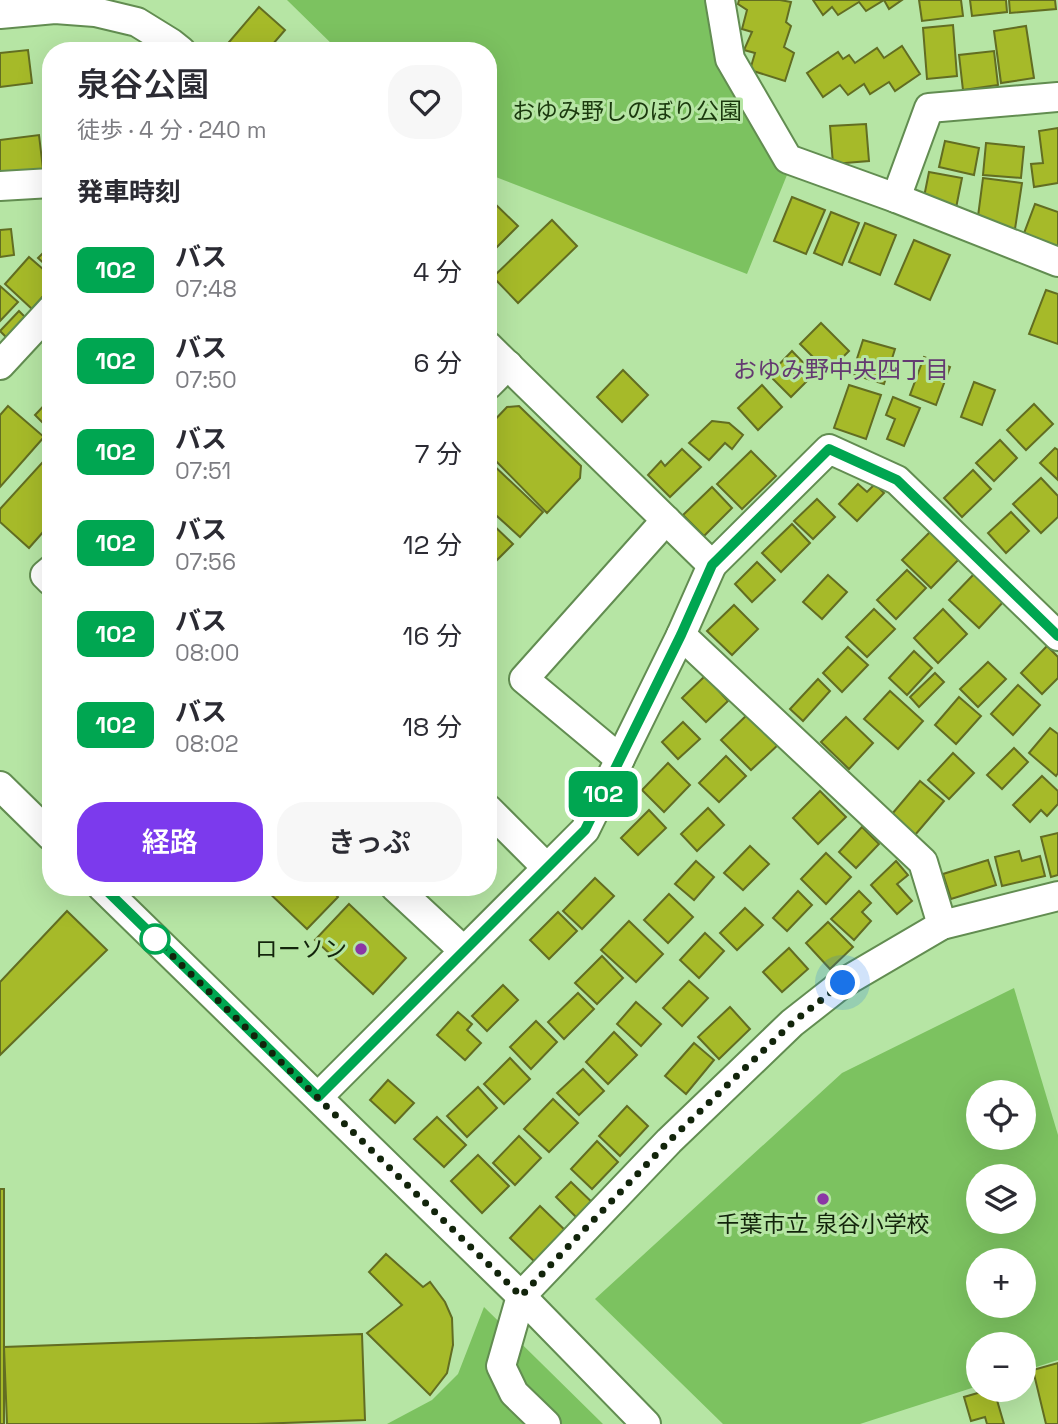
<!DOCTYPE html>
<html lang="ja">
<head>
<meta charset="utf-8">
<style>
	:root { --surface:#fff; --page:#f7f7f7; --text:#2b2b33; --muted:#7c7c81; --accent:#7c3aed }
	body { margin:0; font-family:"Space Grotesk","Noto Sans JP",sans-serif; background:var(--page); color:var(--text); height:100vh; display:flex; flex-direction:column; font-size:26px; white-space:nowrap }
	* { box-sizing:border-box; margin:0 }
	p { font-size:23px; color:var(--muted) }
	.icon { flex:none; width:38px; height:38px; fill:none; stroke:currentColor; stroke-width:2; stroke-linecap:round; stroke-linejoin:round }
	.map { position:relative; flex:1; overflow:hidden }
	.details { position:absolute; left:42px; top:42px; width:455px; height:854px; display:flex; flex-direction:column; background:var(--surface); border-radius:28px; box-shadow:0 7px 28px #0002 }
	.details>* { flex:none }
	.badge { padding:0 14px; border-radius:10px; font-size:24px; line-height:46px }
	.tools { position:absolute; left:966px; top:1080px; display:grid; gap:14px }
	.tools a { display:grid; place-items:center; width:70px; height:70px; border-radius:50%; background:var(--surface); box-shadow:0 7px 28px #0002; font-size:35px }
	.you { position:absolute; width:35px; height:35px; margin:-18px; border:5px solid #fff; border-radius:50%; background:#1a73e8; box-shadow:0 0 0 10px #1a73e833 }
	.map>.badge { position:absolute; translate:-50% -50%; box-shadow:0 0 0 4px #fff }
	h2 { padding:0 35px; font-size:26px; line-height:63px }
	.round { display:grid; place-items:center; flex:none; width:74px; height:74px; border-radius:28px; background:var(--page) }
	.head { display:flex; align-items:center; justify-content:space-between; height:119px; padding:0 35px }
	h1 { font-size:33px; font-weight:600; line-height:52px }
	.button { display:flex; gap:14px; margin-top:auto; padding:14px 35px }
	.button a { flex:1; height:80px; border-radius:28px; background:var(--accent); color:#fff; font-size:28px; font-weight:600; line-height:80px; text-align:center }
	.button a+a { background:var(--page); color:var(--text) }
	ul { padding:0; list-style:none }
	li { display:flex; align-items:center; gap:21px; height:91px; padding:0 35px }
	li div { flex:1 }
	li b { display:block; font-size:26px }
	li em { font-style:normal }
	li .badge { min-width:77px; font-weight:700; text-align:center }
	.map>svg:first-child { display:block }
</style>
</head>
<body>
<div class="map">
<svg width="1058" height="1424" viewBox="0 0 1058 1424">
	<rect width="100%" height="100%" fill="#b6e5a4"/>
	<g fill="#7cc260" fill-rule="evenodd">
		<path d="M287,0h422l80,170 -42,104 -259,-100v-123h-149z"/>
		<path d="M1014,988l44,147v225l-34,11v-27h-46v42l-118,38h-137l-128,-125 247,-226zM978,1092h46v46h-46zM1024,1176v46h-46v-46zM978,1260h46v46h-46z"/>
		<path d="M484,1307l119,117h-216l45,-24 26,-26z"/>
	</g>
	<g fill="#a6ba29" stroke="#626d22" stroke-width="2">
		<path d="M739,0h41l11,2 -5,20 5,4 -7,21 10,6 -9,28 -35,-11 5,-17 -11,-3 8,-18 -10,-3 5,-19 -9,-6z"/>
		<path d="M813,0h71l-18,11 -7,-9 -21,13 -6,-8 -9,8z"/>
		<path d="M884,0h18l-13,9z"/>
		<path d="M919,0h42l2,16 -41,5z"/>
		<path d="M970,0h36l1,12 -35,4z"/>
		<path d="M1009,0h46l1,9 -46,4z"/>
		<path d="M259,7l26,23 -18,21h-40l-3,-3z"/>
		<path d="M953,25l4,51 -30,3 -4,-51z"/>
		<path d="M1026,26l8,52 -33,5 -7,-52z"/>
		<path d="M292,44l8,7h-15z"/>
		<path d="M902,46l18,28 -25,17 -6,-9 -19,12 -6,-10 -16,11 -8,-10 -17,12 -16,-24 31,-21 5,7 6,-4 6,8 22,-15 7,10z"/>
		<path d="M28,50l4,33 -32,4v-34z"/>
		<path d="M994,51l4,34 -35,5 -4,-35z"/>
		<path d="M866,124l3,37 -36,3 -3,-38z"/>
		<path d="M1058,128v55l-24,4 -3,-23 12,-1 -4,-32z"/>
		<path d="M39,135l4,34 -43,5v-34z"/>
		<path d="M945,141l34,7 -5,27 -35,-8z"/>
		<path d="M986,143l38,4 -3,31 -38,-3z"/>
		<path d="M929,172l33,6 -6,30 -33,-6z"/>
		<path d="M983,178l39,5 -7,46 -38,-5z"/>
		<path d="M792,197l33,13 -19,44 -32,-13z"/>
		<path d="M490,199l28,27 -30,30v-55z"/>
		<path d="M1035,204l23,8v37l-35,-13z"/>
		<path d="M831,212l28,11 -17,42 -28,-12z"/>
		<path d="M552,220l25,26 -59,57 -25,-26z"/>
		<path d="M865,223l31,12 -16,40 -31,-13z"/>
		<path d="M11,229l3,26 -14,2v-27z"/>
		<path d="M914,240l36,15 -20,45 -35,-16z"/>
		<path d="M51,245v25l-13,-12z"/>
		<path d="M29,257l22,19v11l-19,22 -27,-25z"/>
		<path d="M0,286l18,16 -18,19z"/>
		<path d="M1046,290l12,4v50l-29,-10z"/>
		<path d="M19,311l8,8 -19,20 -8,-8z"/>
		<path d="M821,323l28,28 -21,21 -28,-28z"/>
		<path d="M863,340l32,9 -11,35 -32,-10z"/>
		<path d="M792,351l22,23 -23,23 -22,-22z"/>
		<path d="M924,357l26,10 -14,38 -26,-10z"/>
		<path d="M623,370l25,25 -26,27 -25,-25z"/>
		<path d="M974,382l21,8 -13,35 -21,-8z"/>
		<path d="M762,385l20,22 -24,23 -20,-22z"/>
		<path d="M849,385l32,10 -15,44 -32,-11z"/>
		<path d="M893,397l27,11 -16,38 -17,-7 8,-20 -9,-4z"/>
		<path d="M51,398v33l-16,-16z"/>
		<path d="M1034,404l19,20 -27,26 -19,-20z"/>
		<path d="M8,406l36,31 -44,50v-72z"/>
		<path d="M519,406l62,60 -1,12 -33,35 -59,-60v-26l19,-20z"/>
		<path d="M712,421l17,2 14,12 -11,14 -7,-6 -16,17 -20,-17z"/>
		<path d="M1000,440l17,18 -23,23 -18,-18z"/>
		<path d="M1055,448l3,2v30l-18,-17z"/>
		<path d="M682,449l19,18 -31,30 -22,-22 13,-14 4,5z"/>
		<path d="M751,451l25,25 -34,33 -25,-25z"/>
		<path d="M51,453v70l-22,25 -29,-26v-13z"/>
		<path d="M488,460l55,52 -23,25 -32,-29z"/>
		<path d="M973,470l18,19 -29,28 -18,-19z"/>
		<path d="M1041,478l17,18v21l-17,16 -28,-29z"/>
		<path d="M858,484l9,8 8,-8 9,9 -27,28 -18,-17z"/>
		<path d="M712,487l20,21 -28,28 -21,-21z"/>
		<path d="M817,499l18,18 -22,22 -19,-18z"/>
		<path d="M1011,512l18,19 -23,22 -18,-20z"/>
		<path d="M488,520l25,24 -25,25z"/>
		<path d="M792,524l18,19 -29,29 -19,-19z"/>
		<path d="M934,528l28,28 -31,32 -29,-28z"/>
		<path d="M757,562l18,18 -23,22 -17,-18z"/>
		<path d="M907,570l19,18 -30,31 -19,-19z"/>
		<path d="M975,573l30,27 -26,28 -30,-28z"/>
		<path d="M828,575l19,17 -25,27 -19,-17z"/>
		<path d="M734,605l24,24 -26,26 -25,-24z"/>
		<path d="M874,609l21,20 -28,28 -21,-20z"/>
		<path d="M943,609l24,25 -29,29 -24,-25z"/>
		<path d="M1047,646l11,11v21l-16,16 -21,-21z"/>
		<path d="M848,647l20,18 -26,27 -19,-19z"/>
		<path d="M914,651l18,17 -25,27 -18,-17z"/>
		<path d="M988,662l18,17 -28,28 -18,-18z"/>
		<path d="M935,673l9,9 -25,25 -9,-10z"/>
		<path d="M705,676l23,25 -22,21 -24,-24z"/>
		<path d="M818,679l12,12 -27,30 -13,-12z"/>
		<path d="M1018,685l22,20 -27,30 -22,-21z"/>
		<path d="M890,691l33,30 -25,28 -34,-30z"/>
		<path d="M959,697l22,19 -25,28 -21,-19z"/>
		<path d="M749,713l30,31 -28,26 -30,-30z"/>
		<path d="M846,717l27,26 -24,26 -28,-27z"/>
		<path d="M683,722l17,17 -22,20 -16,-17z"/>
		<path d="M1050,728l8,6v39l-2,3 -27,-23z"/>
		<path d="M1014,748l14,14 -26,27 -15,-14z"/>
		<path d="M953,753l21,20 -25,26 -21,-19z"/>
		<path d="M726,756l20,20 -27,26 -20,-19z"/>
		<path d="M668,763l22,22 -26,27 -22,-22z"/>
		<path d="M1042,776l16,15v13l-11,12 -6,-6 -11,12 -17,-17z"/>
		<path d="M920,781l24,20 -29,34 -23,-21z"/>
		<path d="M820,791l26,26 -28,27 -25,-26z"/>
		<path d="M708,808l16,17 -27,26 -16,-17z"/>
		<path d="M649,810l17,18 -28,27 -17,-17z"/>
		<path d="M862,827l17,17 -23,24 -17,-16z"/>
		<path d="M1058,833v42l-7,2 -10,-40z"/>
		<path d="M750,846l19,18 -26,26 -19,-17z"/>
		<path d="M1019,851l3,10 18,-5 5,20 -43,10 -7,-29z"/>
		<path d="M826,853l25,24 -25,27 -25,-25z"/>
		<path d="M988,860l8,25 -45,14 -8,-25z"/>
		<path d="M696,861l18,16 -20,23 -19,-16z"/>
		<path d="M896,861l12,14 -11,9 15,17 -15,13 -26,-29z"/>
		<path d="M595,878l19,18 -32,33 -19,-18z"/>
		<path d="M263,887h65l10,10 -31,32z"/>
		<path d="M798,891l14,14 -25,26 -14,-13z"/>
		<path d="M859,891l12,12 -9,9 9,9 -17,19 -23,-21z"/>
		<path d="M669,894l24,23 -25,26 -24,-23z"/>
		<path d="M349,904l57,54 -33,36 -58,-54z"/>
		<path d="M745,908l18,17 -26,25 -17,-17z"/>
		<path d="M67,911l40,39 -107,105v-73z"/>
		<path d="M558,912l19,19 -28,28 -19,-19z"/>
		<path d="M629,921l34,33 -27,28 -35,-32z"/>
		<path d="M828,922l25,25 -23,22 -24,-26z"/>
		<path d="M705,933l19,18 -25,27 -19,-18z"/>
		<path d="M789,948l19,21 -26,23 -19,-20z"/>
		<path d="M602,956l21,22 -26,26 -22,-21z"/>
		<path d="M689,981l19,17 -26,28 -19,-18z"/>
		<path d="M503,985l15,15 -31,31 -15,-15z"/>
		<path d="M578,993l16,16 -30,30 -16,-17z"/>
		<path d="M636,1002l25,22 -20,22 -24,-22z"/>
		<path d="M730,1007l20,22 -31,30 -21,-22z"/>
		<path d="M458,1012l14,12 -5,6 14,13 -16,17 -28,-25z"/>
		<path d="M536,1021l21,21 -26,27 -21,-22z"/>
		<path d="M614,1032l23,23 -29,29 -22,-22z"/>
		<path d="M694,1043l20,17 -28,34 -21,-18z"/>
		<path d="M510,1058l20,21 -26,25 -20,-20z"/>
		<path d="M583,1069l21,22 -25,24 -22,-22z"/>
		<path d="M388,1080l26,23 -19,20 -25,-23z"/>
		<path d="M478,1087l19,21 -30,29 -20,-21z"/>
		<path d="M553,1099l25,24 -29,29 -25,-23z"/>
		<path d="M627,1106l21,20 -28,30 -21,-20z"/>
		<path d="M437,1117l29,28 -22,22 -30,-28z"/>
		<path d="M519,1136l22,22 -26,27 -22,-22z"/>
		<path d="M597,1141l21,21 -26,27 -21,-20z"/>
		<path d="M478,1155l31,31 -27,27 -31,-32z"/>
		<path d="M571,1182l27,26 -15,16 -27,-27z"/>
		<rect x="0" y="1189" width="4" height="235"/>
		<path d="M540,1206l28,27 -30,32 -28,-27z"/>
		<path d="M386,1254l37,33 7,-5 15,20 7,16 1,27 -6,28 -17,22 -63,-62 35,-28 -33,-33z"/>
		<path d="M362,1334l3,86 -109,4h-249l-3,-77z"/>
		<path d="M1058,1363v61h-12l-13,-54z"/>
		<path d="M988,1390h6l10,34h-17l-2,-7 -14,4 -7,-24z"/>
	</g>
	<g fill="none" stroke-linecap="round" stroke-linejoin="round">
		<defs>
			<g id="minor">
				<path d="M720,0l10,59 58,100 108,39 162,64"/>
				<path d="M0,14l55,-5 40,3 42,10 34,21 10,8"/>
				<path d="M0,186l51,-3"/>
				<path d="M896,198l33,-90 129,-11"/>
				<path d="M0,365l51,-55"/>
				<path d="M488,385l20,-20"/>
				<path d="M712,565l117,-116 68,31 161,156"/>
				<path d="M51,570l-6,5 6,6"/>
				<path d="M681,635l242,227 19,63"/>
				<path d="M620,759l-96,-80 142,-159"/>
				<path d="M0,786l51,50"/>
				<path d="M488,809l59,59"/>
				<path d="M102,887l419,409 125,128"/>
				<path d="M395,887l69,64"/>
				<path d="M318,1097l267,-267 96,-195 31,-70 -224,-219"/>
				<path d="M546,1424l-32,-31 -13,-27 20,-70 148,-155 123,-118 51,-40 99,-58 116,-29"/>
			</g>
		</defs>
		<use href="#minor" stroke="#628d51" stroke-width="32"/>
		<use href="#minor" stroke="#fff" stroke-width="28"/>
	</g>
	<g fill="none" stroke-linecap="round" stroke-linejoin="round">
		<defs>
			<path id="line" d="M103,887l215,210 267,-267 96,-195 31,-70 117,-116 68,31 161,156"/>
		</defs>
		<use href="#line" stroke="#fff" stroke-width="16"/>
		<use href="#line" stroke="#00a651" stroke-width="10"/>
		<path stroke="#12240b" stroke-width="7" stroke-dasharray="0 12.6" d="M155,939l366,357 148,-155 123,-118 51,-40"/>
	</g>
	<circle fill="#fff" stroke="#00a651" stroke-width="3.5" cx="155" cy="939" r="14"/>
	<g fill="#8b37a5" stroke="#b6e5a4" stroke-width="2.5">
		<circle cx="361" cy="949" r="7"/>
		<circle cx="823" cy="1199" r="7"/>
	</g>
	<g text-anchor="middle" stroke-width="6" stroke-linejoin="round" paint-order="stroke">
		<g font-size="23" fill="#1b390e" stroke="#b6e5a4">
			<text x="627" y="119">おゆみ野しのぼり公園</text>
		</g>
		<g font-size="23" fill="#12240b" stroke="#b6e5a4" text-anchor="end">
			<text x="347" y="957">ローソン</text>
			<text x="823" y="1232" text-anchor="middle">千葉市立 泉谷小学校</text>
		</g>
		<g font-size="24" fill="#643a71" stroke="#b6e5a4">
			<text x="841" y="378">おゆみ野中央四丁目</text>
		</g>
	</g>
</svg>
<div class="tools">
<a><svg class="icon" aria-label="locate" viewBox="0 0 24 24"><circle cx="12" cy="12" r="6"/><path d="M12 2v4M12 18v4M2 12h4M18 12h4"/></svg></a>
<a><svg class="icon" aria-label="layers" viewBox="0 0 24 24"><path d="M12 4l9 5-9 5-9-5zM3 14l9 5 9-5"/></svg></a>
<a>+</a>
<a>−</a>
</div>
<div class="you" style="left:843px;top:983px"></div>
<b class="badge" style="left:603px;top:794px;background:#00a651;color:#fff">102</b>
<section class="details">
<div class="head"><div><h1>泉谷公園</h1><p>徒歩 · 4 分 · 240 m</p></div><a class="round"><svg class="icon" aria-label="heart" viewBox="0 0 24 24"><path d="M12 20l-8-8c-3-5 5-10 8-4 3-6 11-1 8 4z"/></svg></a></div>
<h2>発車時刻</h2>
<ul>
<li><span class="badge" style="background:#00a651;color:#fff">102</span><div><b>バス</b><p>07:48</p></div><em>4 分</em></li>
<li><span class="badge" style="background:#00a651;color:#fff">102</span><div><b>バス</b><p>07:50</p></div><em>6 分</em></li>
<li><span class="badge" style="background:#00a651;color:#fff">102</span><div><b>バス</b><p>07:51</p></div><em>7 分</em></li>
<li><span class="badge" style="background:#00a651;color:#fff">102</span><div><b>バス</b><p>07:56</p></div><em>12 分</em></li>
<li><span class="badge" style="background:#00a651;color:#fff">102</span><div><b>バス</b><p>08:00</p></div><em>16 分</em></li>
<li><span class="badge" style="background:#00a651;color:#fff">102</span><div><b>バス</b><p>08:02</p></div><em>18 分</em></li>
</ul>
<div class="button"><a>経路</a><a>きっぷ</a></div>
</section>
</div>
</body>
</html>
